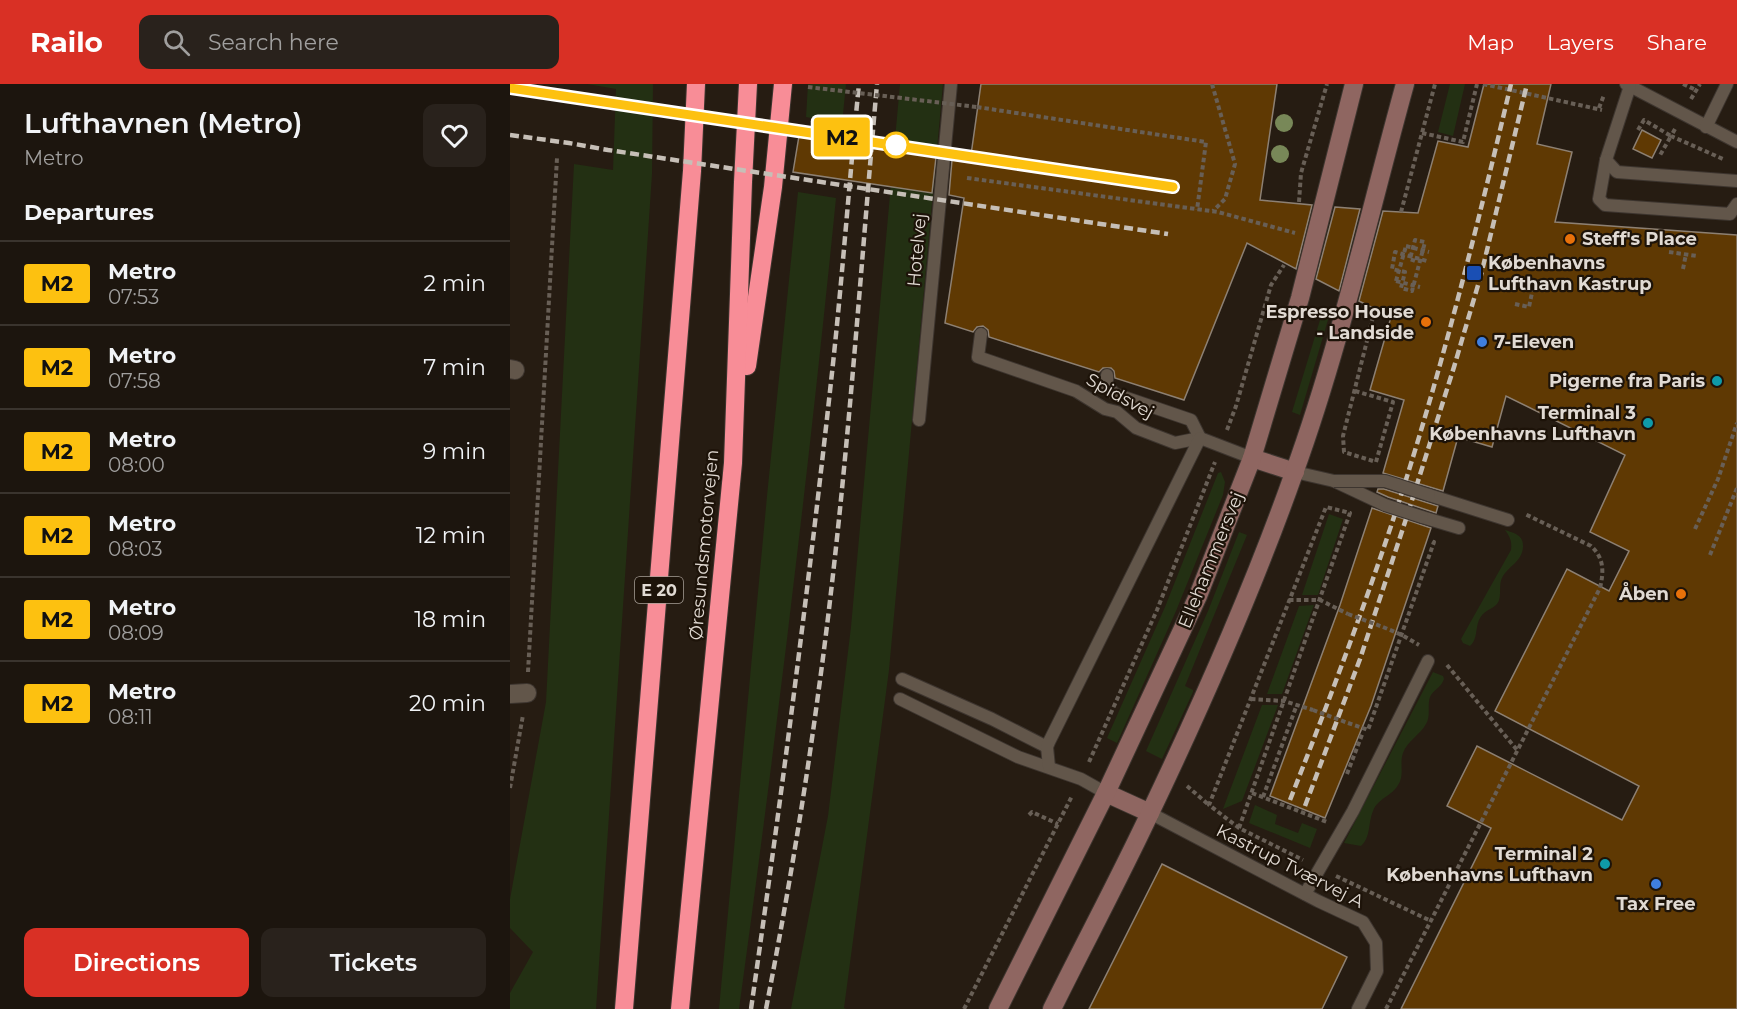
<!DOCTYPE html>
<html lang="en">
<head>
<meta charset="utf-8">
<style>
	:root { --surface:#1c150e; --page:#29221c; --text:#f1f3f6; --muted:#a09f9e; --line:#3a342e; --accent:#d93025 }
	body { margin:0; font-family:Montserrat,sans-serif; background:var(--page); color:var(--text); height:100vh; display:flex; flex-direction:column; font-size:22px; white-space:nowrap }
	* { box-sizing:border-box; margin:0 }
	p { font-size:20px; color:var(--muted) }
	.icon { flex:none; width:33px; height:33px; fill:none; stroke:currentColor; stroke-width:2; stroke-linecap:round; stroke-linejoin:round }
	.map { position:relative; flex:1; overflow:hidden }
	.drawer { display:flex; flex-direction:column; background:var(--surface); width:510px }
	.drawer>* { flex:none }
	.badge { padding:0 12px; border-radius:4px; font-size:21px; line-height:39px }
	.map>.badge { position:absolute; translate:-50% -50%; box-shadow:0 0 0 3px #fff }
	h2 { padding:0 24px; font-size:22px; line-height:54px }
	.round { display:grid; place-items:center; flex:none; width:63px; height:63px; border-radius:12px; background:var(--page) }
	.head { display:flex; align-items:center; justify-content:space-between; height:102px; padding:0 24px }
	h1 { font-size:28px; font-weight:600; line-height:45px }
	.action { display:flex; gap:12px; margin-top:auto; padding:12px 24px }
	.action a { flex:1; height:69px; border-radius:12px; background:var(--accent); color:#fff; font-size:24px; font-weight:600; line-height:69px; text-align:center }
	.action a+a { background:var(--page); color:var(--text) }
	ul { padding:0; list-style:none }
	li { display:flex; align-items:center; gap:18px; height:84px; padding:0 24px; border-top:2px solid var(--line) }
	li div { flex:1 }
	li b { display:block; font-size:22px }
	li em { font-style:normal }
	li .badge { min-width:66px; font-weight:700; text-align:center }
	header { display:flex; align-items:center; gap:36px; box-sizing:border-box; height:84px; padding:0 30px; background:var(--accent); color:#fff }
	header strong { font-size:28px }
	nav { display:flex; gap:33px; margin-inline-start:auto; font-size:21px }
	.search { width:420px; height:54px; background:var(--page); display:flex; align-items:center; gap:15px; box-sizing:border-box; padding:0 21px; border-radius:12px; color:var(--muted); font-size:22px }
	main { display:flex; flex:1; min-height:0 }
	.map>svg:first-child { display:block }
</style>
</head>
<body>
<header>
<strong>Railo</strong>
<div class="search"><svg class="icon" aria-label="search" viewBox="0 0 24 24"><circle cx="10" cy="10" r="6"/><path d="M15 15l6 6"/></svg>Search here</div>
<nav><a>Map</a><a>Layers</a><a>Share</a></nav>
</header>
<main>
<section class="drawer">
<div class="head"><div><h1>Lufthavnen (Metro)</h1><p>Metro</p></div><a class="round"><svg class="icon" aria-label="heart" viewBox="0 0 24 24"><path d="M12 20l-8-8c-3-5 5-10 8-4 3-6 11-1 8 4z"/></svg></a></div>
<h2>Departures</h2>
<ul>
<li><span class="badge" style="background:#fdc110;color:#111">M2</span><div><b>Metro</b><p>07:53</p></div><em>2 min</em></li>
<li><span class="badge" style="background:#fdc110;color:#111">M2</span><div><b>Metro</b><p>07:58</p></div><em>7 min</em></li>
<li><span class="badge" style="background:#fdc110;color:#111">M2</span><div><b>Metro</b><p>08:00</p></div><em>9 min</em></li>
<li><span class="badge" style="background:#fdc110;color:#111">M2</span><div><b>Metro</b><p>08:03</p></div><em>12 min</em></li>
<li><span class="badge" style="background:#fdc110;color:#111">M2</span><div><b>Metro</b><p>08:09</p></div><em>18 min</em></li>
<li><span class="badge" style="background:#fdc110;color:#111">M2</span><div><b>Metro</b><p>08:11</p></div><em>20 min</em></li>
</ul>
<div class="action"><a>Directions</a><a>Tickets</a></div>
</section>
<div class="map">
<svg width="1227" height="925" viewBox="0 0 1227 925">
	<rect width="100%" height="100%" fill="#261c12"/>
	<g fill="#233013">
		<path d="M77,0h66l-1,90 -56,835h-86v-16l23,-41 -23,-24v-29l36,-197 28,-538 39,6 3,-81z"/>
		<path d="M298,0h38l-4,40 -36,-7z"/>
		<path d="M390,0h43l-54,586 -45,338 2,1h-55l37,-193 23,-189z"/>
		<path d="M940,0h15l-12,52 -15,-4z"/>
		<path d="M288,108l38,6c-27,271 -60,541 -97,811h-20l48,-513z"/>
		<path d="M813,226l7,3 -30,102 -8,-3z"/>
		<path d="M711,388l4,10 -2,13 -47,116 -59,132 -10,-5 58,-131 53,-134z"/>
		<path d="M819,430l14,5 -25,76h-16z"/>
		<path d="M995,446c9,3 19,5 18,17 -1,15 -15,19 -21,31 -4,7 1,21 -6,27 -7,6 -12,5 -17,15 -4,9 -1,19 -9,26l-7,-3 -2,-4 50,-89c1,-9 -1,-13 -6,-20z"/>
		<path d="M729,448l8,3 -62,151 8,4v2l-31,67 -16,-8 62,-140z"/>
		<path d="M804,521l-32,89h-15l32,-88z"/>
		<path d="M923,588l10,4 1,3c-3,9 -11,11 -14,18 -3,9 1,19 -4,27 -6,11 -19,17 -23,29 -4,11 2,22 -5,32 -6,11 -20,13 -25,26 -5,12 -2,26 -12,35l-17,-3z"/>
		<path d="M752,621h16l-36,96 -19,8z"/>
		<path d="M745,721l22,10 -2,9 23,9 4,-10 15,6 -7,19 -61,-25z"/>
	</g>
	<g fill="#5f3903" stroke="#8d8073" stroke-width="1.5">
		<path d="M471,0h296l-17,116 52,5 -16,64 -49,-26 -63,157 -69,-22 -1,-7 -3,-3h-8l-4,4 -110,-35 -1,-7 -5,-4 -6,1 -4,5 -28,-9 19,-125 -15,-3 3,-35 18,2z"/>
		<path d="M974,0h67l-14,60 35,8 -17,70 182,13v774h-336l90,-181 -44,-22 30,-60 145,74 17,-34 -144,-75 72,-142 42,22 20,-40 -39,-19 35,-77 -119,-59 -14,51 -34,-10 -15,54 -60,-18 21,-73 -34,-10 21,-73 -32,-16 24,-90 35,2 20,-72 30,6z"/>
		<path d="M1132,46l19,10 -9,18 -19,-9z"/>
		<path d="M289,52l137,21 -4,36 -139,-21z"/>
		<path d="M825,123l25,2 -21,82 -23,-12z"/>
		<path d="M868,405h6l54,17 -2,7 -48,-16 -11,-5z"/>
		<path d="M862,424l59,20 -60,178 -46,112 -55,-22 70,-191z"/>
		<path d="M652,780l185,93 -25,52h-233z"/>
	</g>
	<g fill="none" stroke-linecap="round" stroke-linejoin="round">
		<defs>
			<g id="lane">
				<path d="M1116,0l111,58"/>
				<path d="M1120,2l-24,74 11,12 120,9"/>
				<path d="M1196,43l21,-43"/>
				<path d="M1096,76l-7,39 6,6 125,9 7,-10"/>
				<path d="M471,250l-3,23 98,34 29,18 12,3 19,16 39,15 25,-5 52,20"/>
				<path d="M597,291v11l8,8 76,26 9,18"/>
				<path d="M409,336l32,-336"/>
				<path d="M785,388l39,9 51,24"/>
				<path d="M919,411l79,25"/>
				<path d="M912,433l37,11"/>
				<path d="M392,595l90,40 55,28"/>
				<path d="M390,615l118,58 63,22 25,14"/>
				<path d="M539,683l-2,-20 2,-5 151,-304"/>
				<path d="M640,729l168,88 45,21 13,21 1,28 -19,38"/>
				<path d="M795,810l48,-83 75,-150"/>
			</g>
			<g id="street">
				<path d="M0,285l5,1"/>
				<path d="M0,610l17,-1"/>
			</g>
			<g id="secondary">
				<path d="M742,374l43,14"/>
				<path d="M596,709l44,20"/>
				<path d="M488,925l108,-216 92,-197 54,-138 48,-160 54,-214"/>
				<path d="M542,925c32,-65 67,-130 98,-196 53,-111 103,-224 144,-340 46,-127 75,-259 111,-389"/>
			</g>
			<g id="highway">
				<path d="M237,282l26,-179 10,-103"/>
				<path d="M114,925l68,-838 4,-87"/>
				<path d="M170,925l53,-546 10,-281 5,-98"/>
			</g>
		</defs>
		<use href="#lane" stroke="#3d352f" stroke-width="14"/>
		<use href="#street" stroke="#3d352f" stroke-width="20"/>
		<use href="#secondary" stroke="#3d352f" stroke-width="20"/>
		<use href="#highway" stroke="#3d352f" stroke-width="20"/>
		<g stroke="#685f56" stroke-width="4" stroke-dasharray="4.5 3" stroke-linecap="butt">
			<path d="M702,0l23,80 -10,35 -12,12"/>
			<path d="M973,0l119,26"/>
			<path d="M1173,0l13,6"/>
			<path d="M1181,15l9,-15"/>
			<path d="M467,23l229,35 -9,68"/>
			<path d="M1089,24l5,-13"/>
			<path d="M1165,45l-4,7 52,23"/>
			<path d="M1128,46l6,-10 27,16 -12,21"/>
			<path d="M912,49l41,9 14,-58"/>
			<path d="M457,94l251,34 77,21"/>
			<path d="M789,118l2,-29 26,-89"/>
			<path d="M891,128l34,-128"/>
			<path d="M896,162l23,6"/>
			<path d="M1159,168l28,4"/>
			<path d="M905,177l-5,-2 5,-19 10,2 -13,49 -11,-3 4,-16 -13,-3 3,-17 32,9"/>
			<path d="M1173,185l3,-15"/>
			<path d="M886,197l24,6"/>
			<path d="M1005,220l14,3 4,-19 -18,-4"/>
			<path d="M845,307l38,11 -17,60"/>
			<path d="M717,346l9,-24 35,-121 13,-20"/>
			<path d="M863,377l-29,-9 -1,-16 32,-127"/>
			<path d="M1185,445l23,-50 19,-56"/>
			<path d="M1200,471l27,-67"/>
			<path d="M779,516h31l28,14"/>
			<path d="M873,543l19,8 17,10"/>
			<path d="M937,581l70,85"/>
			<path d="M18,588l29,-514"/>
			<path d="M741,615l33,2 29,9"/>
			<path d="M838,639l20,7 66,-188 -4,-1"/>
			<path d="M579,678l68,-152 58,-148"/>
			<path d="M837,690l16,-42"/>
			<path d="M677,702l22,19"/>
			<path d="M0,704l13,-73"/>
			<path d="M742,709l75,29"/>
			<path d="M753,713l33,-90"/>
			<path d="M519,731l3,-3 26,12"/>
			<path d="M729,744l111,-315 -24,-6 -117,298 30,23 64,32"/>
			<path d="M826,792l95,45"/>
			<path d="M454,925l108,-213"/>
			<path d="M876,925l214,-421c4,-17 4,-30 -9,-42l-66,-32"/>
		</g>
		<use href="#lane" stroke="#62564a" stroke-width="12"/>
		<use href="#street" stroke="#62564a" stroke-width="18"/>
		<use href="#secondary" stroke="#8f6661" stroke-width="18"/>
		<use href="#highway" stroke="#f88d97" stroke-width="18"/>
		<g stroke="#c6bfb7" stroke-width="4.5" stroke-dasharray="9 4.5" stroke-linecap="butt">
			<path d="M0,4l663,99"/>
			<path d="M0,51l59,8 39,7 560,84"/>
			<path d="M780,716c37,-94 73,-189 105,-286 46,-141 82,-286 116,-430"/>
			<path d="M795,722l55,-147 47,-143 47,-149 27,-92 46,-191"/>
			<path d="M241,925c30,-209 57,-417 80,-627 11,-99 18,-199 28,-298"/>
			<path d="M256,925c20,-104 38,-209 52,-314 28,-203 41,-407 59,-611"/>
		</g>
		<defs>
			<g id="lane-bridge">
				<path d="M824,397h51l44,14"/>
				<path d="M875,421l37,12"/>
			</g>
		</defs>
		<use href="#lane-bridge" stroke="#3d352f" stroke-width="14" stroke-linecap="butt"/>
		<g stroke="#685f56" stroke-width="4" stroke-dasharray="4.5 3" stroke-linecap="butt">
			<path d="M298,3l169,20"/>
			<path d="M886,197l10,-35"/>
			<path d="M838,530l35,13"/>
			<path d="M803,626l35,13"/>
		</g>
		<use href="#lane-bridge" stroke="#62564a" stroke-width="12"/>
	</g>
	<g fill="#788858">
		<circle cx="774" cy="39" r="9"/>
		<circle cx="770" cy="70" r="9"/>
	</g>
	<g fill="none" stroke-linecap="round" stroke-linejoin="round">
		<defs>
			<path id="line" d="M0,4l663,99"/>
		</defs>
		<use href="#line" stroke="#fff" stroke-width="14"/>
		<use href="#line" stroke="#fdc110" stroke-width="9"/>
	</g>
	<circle fill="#fff" stroke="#fdc110" stroke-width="3" cx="386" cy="61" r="12"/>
	<g fill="#e8710a" stroke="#1d1309" stroke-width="2">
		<circle cx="1060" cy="155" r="6"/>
		<circle cx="916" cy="238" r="6"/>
		<circle cx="1171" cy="510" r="6"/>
	</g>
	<rect fill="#1a4fb4" stroke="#1d1309" stroke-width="2" x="956" y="181" width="16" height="16" rx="3"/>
	<g fill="#3f7fe0" stroke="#1d1309" stroke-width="2">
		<circle cx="972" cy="258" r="6"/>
		<circle cx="1146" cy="800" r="6"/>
	</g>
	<g fill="#0f9aa8" stroke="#1d1309" stroke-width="2">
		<circle cx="1207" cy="297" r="6"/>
		<circle cx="1138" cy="339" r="6"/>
		<circle cx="1095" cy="780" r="6"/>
	</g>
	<g text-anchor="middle" stroke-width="4.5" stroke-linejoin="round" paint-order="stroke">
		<rect fill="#1d1309" stroke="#a69e96" stroke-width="1.5" x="125" y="493" width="48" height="26" rx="4.5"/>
		<g font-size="16" font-weight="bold" fill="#e1dad3">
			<text x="149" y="512">E 20</text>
		</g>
		<g font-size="18" font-weight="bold" fill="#e1dad3" stroke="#1d1309" text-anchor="end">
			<text x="1072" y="161" text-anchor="start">Steff's Place</text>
			<text x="978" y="185" text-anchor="start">Københavns<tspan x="978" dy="21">Lufthavn Kastrup</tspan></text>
			<text x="904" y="234">Espresso House<tspan x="904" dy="21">- Landside</tspan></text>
			<text x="984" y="264" text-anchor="start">7-Eleven</text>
			<text x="1195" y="303">Pigerne fra Paris</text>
			<text x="1126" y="335">Terminal 3<tspan x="1126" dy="21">Københavns Lufthavn</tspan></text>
			<text x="1159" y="516">Åben</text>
			<text x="1083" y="776">Terminal 2<tspan x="1083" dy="21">Københavns Lufthavn</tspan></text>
			<text x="1146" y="826" text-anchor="middle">Tax Free</text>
		</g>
		<g font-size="18" fill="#e1dad3" stroke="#1d1309">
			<text transform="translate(407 166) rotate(-85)" y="6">Hotelvej</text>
			<text transform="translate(610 312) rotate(29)" y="6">Spidsvej</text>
			<text transform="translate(194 461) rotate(-85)" y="6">Øresundsmotorvejen</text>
			<text transform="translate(701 476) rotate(-68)" y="6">Ellehammersvej</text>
			<text transform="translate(780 782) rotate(27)" y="6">Kastrup Tværvej A</text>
		</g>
	</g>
</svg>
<b class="badge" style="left:332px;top:53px;background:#fdc110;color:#111">M2</b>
</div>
</main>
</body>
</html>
